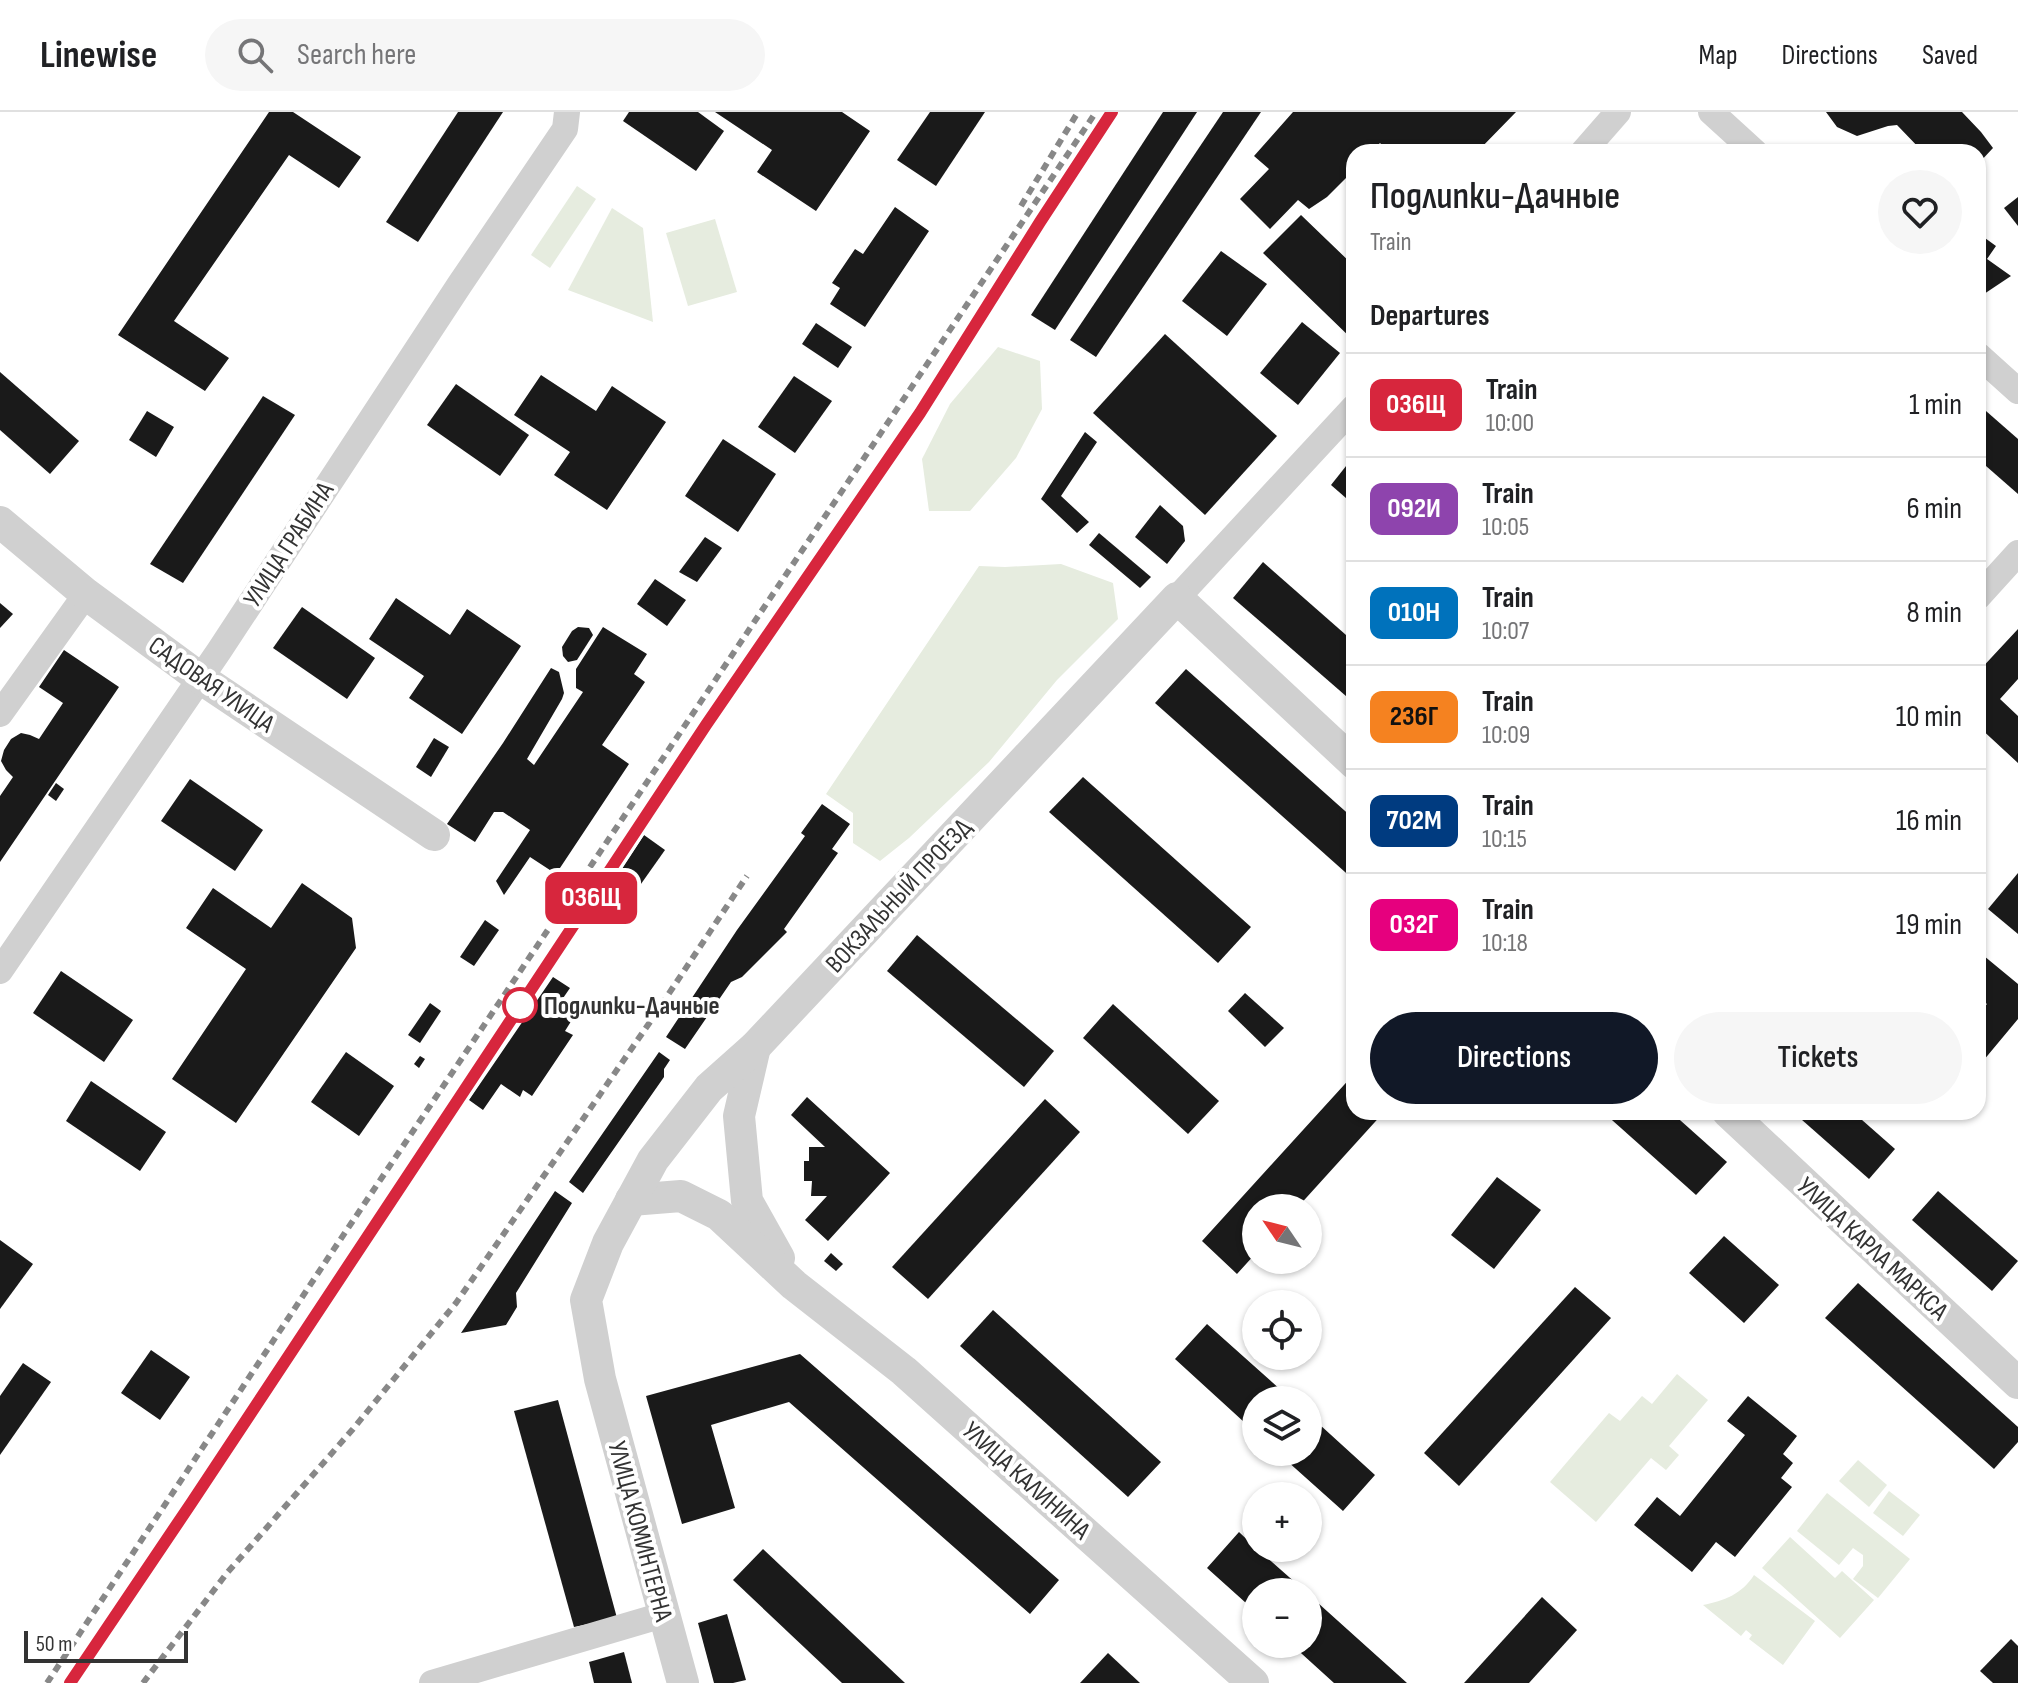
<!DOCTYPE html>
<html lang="en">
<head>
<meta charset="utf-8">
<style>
	:root { --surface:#fff; --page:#f6f6f6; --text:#202124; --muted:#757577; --line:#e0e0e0; --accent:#111827 }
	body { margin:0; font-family:"Sofia Sans Condensed",sans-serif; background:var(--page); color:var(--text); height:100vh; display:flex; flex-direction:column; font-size:30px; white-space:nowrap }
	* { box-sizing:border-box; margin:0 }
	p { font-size:26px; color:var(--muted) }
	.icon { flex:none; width:44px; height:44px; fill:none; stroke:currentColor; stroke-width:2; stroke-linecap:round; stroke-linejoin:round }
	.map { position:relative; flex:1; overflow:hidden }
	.sheet { position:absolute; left:1346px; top:32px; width:640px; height:976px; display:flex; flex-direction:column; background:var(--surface); border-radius:24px; box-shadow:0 2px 6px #0004 }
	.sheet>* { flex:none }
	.badge { padding:0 16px; border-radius:12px; font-size:28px; line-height:52px }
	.needle { width:52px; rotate:305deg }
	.controls { position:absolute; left:1242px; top:1082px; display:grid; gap:16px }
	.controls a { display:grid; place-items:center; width:80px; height:80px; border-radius:50%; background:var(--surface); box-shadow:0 2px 6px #0004; font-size:40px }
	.scale { position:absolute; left:24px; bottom:20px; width:164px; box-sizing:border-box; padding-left:8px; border:4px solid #333; border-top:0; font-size:22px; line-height:28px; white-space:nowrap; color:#333; -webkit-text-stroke:6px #fff; paint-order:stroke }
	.map>.badge { position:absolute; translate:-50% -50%; box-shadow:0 0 0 4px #fff }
	h2 { padding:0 24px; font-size:30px; line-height:72px }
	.round { display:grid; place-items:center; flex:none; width:84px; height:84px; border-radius:42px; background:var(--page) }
	.head { display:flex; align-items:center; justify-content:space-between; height:136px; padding:0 24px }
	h1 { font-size:38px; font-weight:600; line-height:60px }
	.primary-button { display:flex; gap:16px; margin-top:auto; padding:16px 24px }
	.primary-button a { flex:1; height:92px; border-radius:48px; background:var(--accent); color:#fff; font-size:32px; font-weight:600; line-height:92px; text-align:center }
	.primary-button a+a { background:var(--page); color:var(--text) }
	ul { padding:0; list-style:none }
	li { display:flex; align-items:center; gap:24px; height:104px; padding:0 24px; border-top:2px solid var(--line) }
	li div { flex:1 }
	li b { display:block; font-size:30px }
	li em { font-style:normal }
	li .badge { min-width:88px; font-weight:700; text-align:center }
	header { display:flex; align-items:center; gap:48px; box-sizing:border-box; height:112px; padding:0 40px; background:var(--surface); border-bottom:2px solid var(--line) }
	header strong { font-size:38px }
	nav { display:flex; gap:44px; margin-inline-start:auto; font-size:28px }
	.search { width:560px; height:72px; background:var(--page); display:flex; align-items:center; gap:20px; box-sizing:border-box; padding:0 28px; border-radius:44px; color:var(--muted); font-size:30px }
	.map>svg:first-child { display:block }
</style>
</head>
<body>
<header>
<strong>Linewise</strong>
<div class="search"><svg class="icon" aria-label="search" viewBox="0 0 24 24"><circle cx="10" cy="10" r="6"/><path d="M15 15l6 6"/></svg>Search here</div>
<nav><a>Map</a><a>Directions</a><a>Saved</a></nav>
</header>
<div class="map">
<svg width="2018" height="1571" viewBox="0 0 2018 1571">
	<rect width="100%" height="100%" fill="#fff"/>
	<g fill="#e6ecdf">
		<path d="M577,74l19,13 -46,69 -19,-13z"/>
		<path d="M612,96l31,20 10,94 -85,-32z"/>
		<path d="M715,107l22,73 -49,14 -22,-73z"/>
		<path d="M998,235l42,14 2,48 -26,49 -46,53h-41l-7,-52 28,-55z"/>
		<path d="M1061,452l52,19 5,36 -61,61 -68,82 -80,76 -29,23 -27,-18v-30l-27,-19 153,-228 26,1z"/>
		<path d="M1677,1262l31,26 -39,46 10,9 -13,15 -15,-12 -55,64 -46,-40 59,-69 11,8 22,-25 10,8z"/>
		<path d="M1858,1348l29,25 -18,22 -30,-26z"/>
		<path d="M1889,1379l31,24 -17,21 -30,-23z"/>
		<path d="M1827,1381l83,66 -32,39 -25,-19 10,-13v-11l-10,-7 -14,17 -42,-34z"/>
		<path d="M1790,1425l45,41 7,-7 32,29 -34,38 -78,-70z"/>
		<path d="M1754,1463l61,46 -32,44 -34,-26 3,-4 -6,-5 -5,6 -38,-31c21,-4 39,-11 51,-30z"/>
	</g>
	<g fill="#1a1a1a">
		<path d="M269,0h24l68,45 -22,31 -50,-33 -115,166 55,37 -24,33 -87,-56z"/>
		<path d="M458,0h45l-85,130 -32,-20z"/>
		<path d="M629,0h69l26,19 -28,40 -73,-50z"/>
		<path d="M715,0h127l28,19 -54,80 -59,-39 15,-22z"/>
		<path d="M930,0h55l-49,74 -39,-26z"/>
		<path d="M1163,0h34l-142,218 -24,-15z"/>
		<path d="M1223,0h38l-165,245 -26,-17z"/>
		<path d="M1293,0h223l-39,40h-88l-9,-9 -9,9h-17v18l-27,27 -18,12 -11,-9 -28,29 -30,-30 29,-30 -15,-13z"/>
		<path d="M1826,0h136l19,20 12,16 -15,16v-12h-55l-26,-27 -9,1 -31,10 -20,-9z"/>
		<path d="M2018,85v29l-14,-18z"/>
		<path d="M895,95l34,24 -64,96 -35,-23 10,-16 -8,-5 23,-34 8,5z"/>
		<path d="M1301,103l53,51 -5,5 5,5v65l-91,-88z"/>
		<path d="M1978,121l18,13 -9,13 24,17 -33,22z"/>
		<path d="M1221,139l46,33 -40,52 -45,-35z"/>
		<path d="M1302,210l38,31 -42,52 -38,-32z"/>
		<path d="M816,211l36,24 -14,21 -36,-24z"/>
		<path d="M1165,222l112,102 -72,79 -112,-102z"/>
		<path d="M0,260l79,69 -29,33 -50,-44z"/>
		<path d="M541,263l55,36 16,-25 54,36 -59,88 -53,-35 16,-23 -56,-37z"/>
		<path d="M794,264l38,25 -37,52 -37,-26z"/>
		<path d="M456,272l73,51 -29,41 -73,-51z"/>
		<path d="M263,284l32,19 -112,168 -33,-19z"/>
		<path d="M1978,292l40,35v55l-40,-35z"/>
		<path d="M147,299l27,16 -18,30 -27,-17z"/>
		<path d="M1085,320l12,10 -36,54 28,26 -12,11 -36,-34z"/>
		<path d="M723,327l53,35 -38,58 -53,-36z"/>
		<path d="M1354,344v49l-23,-20z"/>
		<path d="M1160,393l23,21 2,15 -18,23 -32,-27z"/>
		<path d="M1099,421l52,44 -11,11 -51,-43z"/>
		<path d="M705,425l17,11 -25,34 -18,-10z"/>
		<path d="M1263,450l91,80v61l-121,-105z"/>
		<path d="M655,467l31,21 -19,26 -30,-22z"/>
		<path d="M396,486l54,37 17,-26 54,37 -59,88 -53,-36 15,-22 -55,-37z"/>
		<path d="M0,491l13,11 -13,14z"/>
		<path d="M302,495l73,51 -28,41 -74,-51z"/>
		<path d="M578,515l11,1 4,7 -16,25 -9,2 -5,-6 -1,-9 10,-16z"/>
		<path d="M603,515l44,27 -13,20 11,8 -43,63 27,19 -73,110 -26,-17 -26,38 -8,-14 34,-51 -27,-18h-9l-19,30 -28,-18 56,-81 48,-75 8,4 5,21 -2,6 -35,60 7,6 49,-73 -7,-4v-19z"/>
		<path d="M2018,517v50l-18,20 18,17v47l-40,-37v-54z"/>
		<path d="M64,538l55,37 -119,175v-66l13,-19 -7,-7 -5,-9 3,-11 7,-11 10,-6 9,2 9,4 24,-36 -24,-16z"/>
		<path d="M1186,557l168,150v61l-199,-177z"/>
		<path d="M434,626l15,9 -18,30 -15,-10z"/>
		<path d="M1083,665l168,150 -33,36 -169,-151z"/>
		<path d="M190,667l73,51 -28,41 -74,-50z"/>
		<path d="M56,671l8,6 -8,12 -8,-6z"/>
		<path d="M822,692l28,20 -18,25 6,4 -54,76 3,3 -45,45 -11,5 -46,67 -19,-12 71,-107 68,-94 -4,-3z"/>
		<path d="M644,723l21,15 -41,58 -19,-13z"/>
		<path d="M2018,761v61l-30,-25z"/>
		<path d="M302,771l50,35 4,30 -120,175 -64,-44 74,-110 -60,-41 27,-40 58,40z"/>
		<path d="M485,808l14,10 -25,36 -14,-9z"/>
		<path d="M917,823l137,116 -30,36 -137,-116z"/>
		<path d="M1978,839l40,33v35l-40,48v-53l9,-10 -9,-7z"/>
		<path d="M61,859l72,49 -29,42 -71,-49z"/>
		<path d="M553,865l17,11 -11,16 16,11 -10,16 8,4 -41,61 -9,-6 -3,7 -19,-13 -18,26 -14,-10z"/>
		<path d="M1245,881l39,35 -19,19 -37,-36z"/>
		<path d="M430,891l11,8 -21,32 -12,-8z"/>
		<path d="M1113,892l106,97 -31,33 -105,-96z"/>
		<path d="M346,940l48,34 -35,50 -48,-34z"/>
		<path d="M659,940l11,8 -6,9v8l-81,116 -14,-11z"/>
		<path d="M420,944l5,3 -6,9 -5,-4z"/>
		<path d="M1354,962v38h30l-87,96h-41v45l-19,21 -35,-33z"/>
		<path d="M91,969l75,51 -26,39 -74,-50z"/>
		<path d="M807,985l83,76 -62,68 -23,-21 22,-24h-16l1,-15h-8v-20h5v-14h16l-34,-32z"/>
		<path d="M1045,987l35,33 -152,167 -36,-32z"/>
		<path d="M1603,1000h68l56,50 -31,33z"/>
		<path d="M1793,1000h60l42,37 -26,30z"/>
		<path d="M1497,1065l44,33 -47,59 -43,-34z"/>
		<path d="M555,1079l17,12 -56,90 1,14 -11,18 -45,8z"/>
		<path d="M1938,1079l80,70 -26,30 -80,-71z"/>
		<path d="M1724,1124l55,49 -35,38 -55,-50z"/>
		<path d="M0,1128l33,24 -33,45z"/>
		<path d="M831,1141l12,11 -7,7 -12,-10z"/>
		<path d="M1858,1171l160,144v15l-24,27 -169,-151z"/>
		<path d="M1575,1175l36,31 -152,168 -35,-33z"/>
		<path d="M993,1198l168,152 -33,35 -168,-151z"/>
		<path d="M1207,1212l85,76h-36v33l-81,-74z"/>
		<path d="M151,1238l39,27 -30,43 -39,-27z"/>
		<path d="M800,1242l259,226 -29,34 -241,-212 -78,23 24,83 -53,16 -36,-128z"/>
		<path d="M23,1251l28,19 -51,73v-59z"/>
		<path d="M1748,1284l49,40 -14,18 10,9 -12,15 11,9 -57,70 -19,-15 -24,30 -58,-47 23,-28 23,19 65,-81 -18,-14z"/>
		<path d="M558,1288l59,218 -43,9 -60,-216z"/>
		<path d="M1308,1302l67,61 -32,36 -66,-59h31z"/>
		<path d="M1239,1420l17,16 50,44h-50v20l-49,-44z"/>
		<path d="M763,1437l142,134h-63l-109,-103z"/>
		<path d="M1308,1482l99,89h-73l-43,-39h17z"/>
		<path d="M1542,1485l35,33 -48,53h-65z"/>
		<path d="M727,1502l19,66 -13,3h-19l-16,-60z"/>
		<path d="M2011,1527l7,7v37h-25l-13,-12z"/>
		<path d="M624,1540l8,31h-38l-5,-21z"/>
		<path d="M1108,1541l32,30h-60z"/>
	</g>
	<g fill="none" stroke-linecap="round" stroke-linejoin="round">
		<g stroke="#d0d0d0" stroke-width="26">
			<path d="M1711,0l44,40"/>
			<path d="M1583,40l35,-40"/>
			<path d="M1978,243l40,36"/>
			<path d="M1978,485l40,-44"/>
			<path d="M1177,486l177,-191"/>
			<path d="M0,602l86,-120"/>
			<path d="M0,859l219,-320 241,-367 105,-155 2,-17"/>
			<path d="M432,1571l231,-68"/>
		</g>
		<g stroke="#d0d0d0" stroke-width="32">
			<path d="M0,410l86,72 114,84 234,157"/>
			<path d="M755,935l-16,69 8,85 32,57"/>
			<path d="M1728,1000l290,271"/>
			<path d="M631,1088l50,-4 38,19 75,70 110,86 349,312"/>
			<path d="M683,1571l-83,-304 -14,-79 22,-57 45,-83 56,-72 46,-41 422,-449 177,165"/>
		</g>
		<g stroke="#888" stroke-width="6" stroke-dasharray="8 6" stroke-linecap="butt">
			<path d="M1021,94l57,-94"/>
			<path d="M47,1571l281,-425 768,-1146"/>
			<path d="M70,1571l105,-155 548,-828 197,-287 120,-191 72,-110"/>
			<path d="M143,1571l84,-110 126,-144 103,-126 194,-281 97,-146"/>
		</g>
	</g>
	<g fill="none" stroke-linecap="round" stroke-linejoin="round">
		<defs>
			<path id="line" d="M70,1571l122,-181 514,-777 214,-312 120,-191 72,-110"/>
		</defs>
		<use href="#line" stroke="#fff" stroke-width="18"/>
		<use href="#line" stroke="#d7263d" stroke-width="12"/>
	</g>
	<circle fill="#fff" stroke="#d7263d" stroke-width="4" cx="520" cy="893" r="16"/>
	<g text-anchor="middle" stroke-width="8" stroke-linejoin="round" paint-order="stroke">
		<g font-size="26" fill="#333" stroke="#fff">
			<text transform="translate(288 432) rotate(-57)" y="9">УЛИЦА ГРАБИНА</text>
			<text transform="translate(212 572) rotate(35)" y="9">САДОВАЯ УЛИЦА</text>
			<text transform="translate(898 783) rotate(-47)" y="9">ВОКЗАЛЬНЫЙ ПРОЕЗД</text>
			<text transform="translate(1873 1136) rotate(43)" y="9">УЛИЦА КАРЛА МАРКСА</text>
			<text transform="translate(1027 1368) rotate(42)" y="9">УЛИЦА КАЛИНИНА</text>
			<text transform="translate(641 1419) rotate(75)" y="9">УЛИЦА КОМИНТЕРНА</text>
		</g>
		<g font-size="26" font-weight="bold" fill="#333" stroke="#fff" text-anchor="start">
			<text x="544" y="902">Подлипки-Дачные</text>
		</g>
	</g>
</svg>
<div class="controls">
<a><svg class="needle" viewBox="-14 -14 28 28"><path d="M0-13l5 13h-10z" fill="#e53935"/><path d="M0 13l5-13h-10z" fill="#757577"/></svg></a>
<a><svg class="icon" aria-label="locate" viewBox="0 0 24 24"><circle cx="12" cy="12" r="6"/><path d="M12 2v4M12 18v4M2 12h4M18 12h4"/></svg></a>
<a><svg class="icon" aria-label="layers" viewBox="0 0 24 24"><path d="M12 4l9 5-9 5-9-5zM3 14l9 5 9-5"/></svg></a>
<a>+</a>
<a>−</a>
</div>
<div class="scale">50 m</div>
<b class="badge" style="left:591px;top:786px;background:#d7263d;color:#fff">036Щ</b>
<section class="sheet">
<div class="head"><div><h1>Подлипки-Дачные</h1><p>Train</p></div><a class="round"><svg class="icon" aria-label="heart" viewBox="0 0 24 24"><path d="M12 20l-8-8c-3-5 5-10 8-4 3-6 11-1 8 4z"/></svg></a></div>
<h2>Departures</h2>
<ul>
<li><span class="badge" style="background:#d7263d;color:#fff">036Щ</span><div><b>Train</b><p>10:00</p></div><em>1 min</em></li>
<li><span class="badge" style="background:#8e44ad;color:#fff">092И</span><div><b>Train</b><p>10:05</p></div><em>6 min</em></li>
<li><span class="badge" style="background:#0072bc;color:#fff">010Н</span><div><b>Train</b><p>10:07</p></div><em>8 min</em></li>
<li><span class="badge" style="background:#f58220;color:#111">236Г</span><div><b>Train</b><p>10:09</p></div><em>10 min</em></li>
<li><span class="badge" style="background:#003b80;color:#fff">702М</span><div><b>Train</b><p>10:15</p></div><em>16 min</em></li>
<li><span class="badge" style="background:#e6007e;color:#fff">032Г</span><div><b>Train</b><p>10:18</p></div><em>19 min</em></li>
</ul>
<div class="primary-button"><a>Directions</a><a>Tickets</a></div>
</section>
</div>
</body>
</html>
